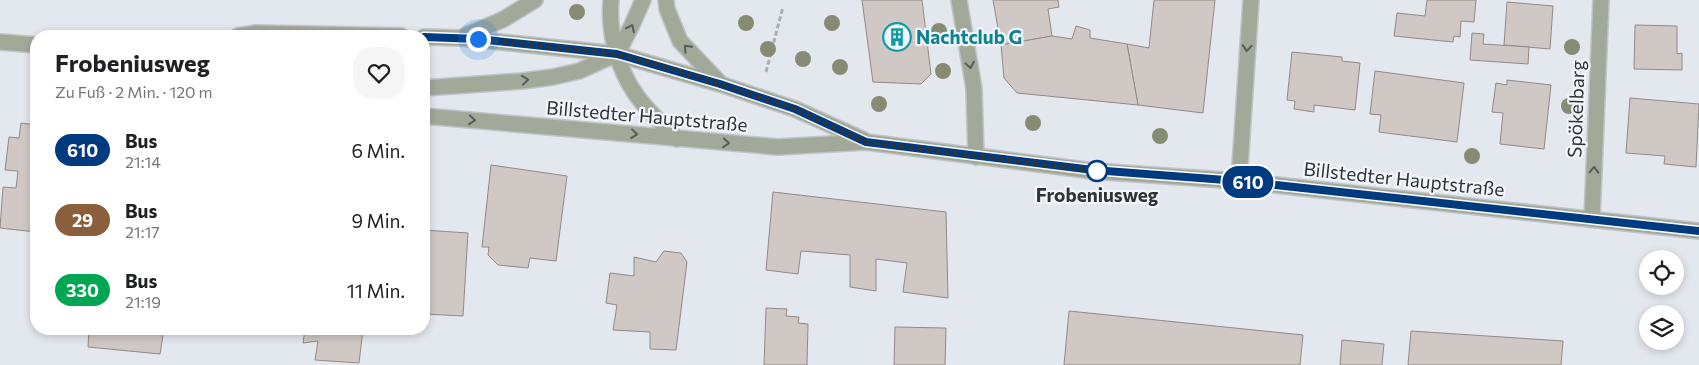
<!DOCTYPE html>
<html lang="de">
<head>
<meta charset="utf-8">
<style>
	:root { --surface:#fff; --page:#f6f6f6; --text:#202124; --muted:#757577 }
	body { margin:0; font-family:Commissioner,sans-serif; background:var(--page); color:var(--text); height:100vh; display:flex; flex-direction:column; font-size:19px; white-space:nowrap }
	* { box-sizing:border-box; margin:0 }
	p { font-size:16px; color:var(--muted) }
	.icon { flex:none; width:28px; height:28px; fill:none; stroke:currentColor; stroke-width:2; stroke-linecap:round; stroke-linejoin:round }
	.map { position:relative; flex:1; overflow:hidden }
	.sheet { position:absolute; left:30px; top:30px; width:400px; height:305px; display:flex; flex-direction:column; background:var(--surface); border-radius:20px; box-shadow:0 2px 8px #0003 }
	.sheet>* { flex:none }
	.badge { padding:0 10px; border-radius:16px; font-size:18px; line-height:32px }
	.tools { position:absolute; left:1639px; top:250px; display:grid; gap:10px }
	.tools a { display:grid; place-items:center; width:45px; height:45px; border-radius:50%; background:var(--surface); box-shadow:0 2px 8px #0003; font-size:25px }
	.you { position:absolute; width:25px; height:25px; margin:-12px; border:4px solid #fff; border-radius:50%; background:#1a73e8; box-shadow:0 0 0 8px #1a73e833 }
	.map>.badge { position:absolute; translate:-50% -50%; box-shadow:0 0 0 2px #fff }
	.round { display:grid; place-items:center; flex:none; width:52px; height:52px; border-radius:20px; background:var(--page) }
	.overview { display:flex; align-items:center; justify-content:space-between; height:85px; padding:0 25px }
	h1 { font-size:24px; font-weight:700; line-height:38px }
	ul { padding:0; list-style:none }
	li { display:flex; align-items:center; gap:15px; height:70px; padding:0 25px }
	li div { flex:1 }
	li b { display:block; font-size:19px }
	li em { font-style:normal }
	li .badge { min-width:55px; font-weight:700; text-align:center }
	.map>svg:first-child { display:block }
</style>
</head>
<body>
<div class="map">
<svg width="1699" height="365" viewBox="0 0 1699 365">
	<rect width="100%" height="100%" fill="#e3e8ee"/>
	<g fill="#d0c8c4" stroke="#918a86">
		<path d="M862,0h60l9,74 -10,10 -48,-2z"/>
		<path d="M993,0h65l1,7 -11,2 4,27 -51,9z"/>
		<path d="M1154,0h61l-12,113 -65,-8 -11,-61 22,4z"/>
		<path d="M1427,0h49l-2,22 -13,-1 -1,16 -6,-1 -1,6 -59,-6 3,-23 28,3z"/>
		<path d="M1507,2l46,4 -3,43 -46,-4z"/>
		<path d="M1635,25l42,1v28l5,-1v17l-48,-1z"/>
		<path d="M1076,26l14,4v8l37,6 11,61 -121,-12 -13,-15 -3,-33 51,-9 20,3z"/>
		<path d="M1472,33l12,1 -1,10 46,3 -1,17 -58,-4z"/>
		<path d="M1292,52l50,5v4l18,2 -5,47 -41,-5v7l-20,-3 1,-8 -8,-1z"/>
		<path d="M1375,71l89,12 -7,59 -78,-10 2,-17 -11,-1z"/>
		<path d="M1507,80l44,5 -7,64 -44,-5 3,-31 -11,-1 4,-29 11,2z"/>
		<path d="M1630,98l69,6 -3,63 -32,-3 1,-8 -39,-3z"/>
		<path d="M21,123l15,2v107l-36,-4 3,-41 13,1 2,-17 -13,-1 4,-33 10,1z"/>
		<path d="M491,165l76,11 -11,85 -26,-3 -2,10 -30,-3 -10,-10 1,-8h-7z"/>
		<path d="M773,192l173,20 2,86 -45,-6 4,-29 -31,-4v32l-26,-4v-32l-49,-4 -3,23 -32,-4z"/>
		<path d="M424,230l44,3 -5,83 -39,-2z"/>
		<path d="M664,251l17,2 6,9 -11,88 -26,-1v-17l-37,-2 4,-25 -11,-2 4,-30 24,3v-19l22,5z"/>
		<path d="M766,308l21,1 -1,7 13,1 -1,6 10,1 -1,41h-43z"/>
		<path d="M1069,311l234,24 -3,30h-236z"/>
		<path d="M895,327l51,1 -1,37h-51z"/>
		<path d="M89,329h75l-4,25 -72,-7z"/>
		<path d="M305,329h58l-4,34 -44,-3 3,-19 -15,2z"/>
		<path d="M1411,331l152,10 -2,24h-153z"/>
		<path d="M1342,340l42,4 -2,21h-42z"/>
	</g>
	<g fill="none" stroke-linecap="round" stroke-linejoin="round">
		<defs>
			<g id="minor">
				<path d="M611,0c-3,33 7,70 26,96 11,16 27,29 40,43"/>
				<path d="M666,0l1,9 13,32 39,41"/>
				<path d="M959,0l15,89 2,68"/>
				<path d="M238,36l18,-3 145,3"/>
				<path d="M424,37l37,1 156,16 103,30 75,25 69,31"/>
				<path d="M462,37l40,-17 33,-20"/>
				<path d="M0,42l36,3"/>
				<path d="M424,88l98,-7 31,-4 26,-6 38,-17 15,-29 11,-25"/>
				<path d="M424,116l354,31 88,-5 227,29 146,10 460,50"/>
				<path d="M1239,181l12,-181"/>
				<path d="M1592,219l9,-219"/>
			</g>
		</defs>
		<use href="#minor" stroke="#bfc4c9" stroke-width="18"/>
		<path stroke="#abafb4" stroke-width="3" stroke-dasharray="5 2.5" stroke-linecap="butt" d="M766,72l17,-65"/>
		<use href="#minor" stroke="#a3a999" stroke-width="15"/>
	</g>
	<g fill="#888b74">
		<circle cx="577" cy="12" r="8"/>
		<circle cx="746" cy="23" r="8"/>
		<circle cx="832" cy="23" r="8"/>
		<circle cx="939" cy="31" r="8"/>
		<circle cx="1572" cy="47" r="8"/>
		<circle cx="768" cy="49" r="8"/>
		<circle cx="803" cy="59" r="8"/>
		<circle cx="840" cy="67" r="8"/>
		<circle cx="943" cy="71" r="8"/>
		<circle cx="879" cy="104" r="8"/>
		<circle cx="1569" cy="106" r="8"/>
		<circle cx="1033" cy="123" r="8"/>
		<circle cx="1160" cy="136" r="8"/>
		<circle cx="1472" cy="156" r="8"/>
	</g>
	<defs><path id="oneway-chevron" d="M-2-3.5L2.5 0L-2 3.5" fill="none" stroke-width="1.6" stroke-linecap="round" stroke-linejoin="round" transform="scale(1.25)"/></defs>
	<g stroke="#595c58">
		<use href="#oneway-chevron" transform="translate(631 28) rotate(-64)"/>
		<use href="#oneway-chevron" transform="translate(687 48) rotate(-133)"/>
		<use href="#oneway-chevron" transform="translate(1247 48) rotate(94)"/>
		<use href="#oneway-chevron" transform="translate(970 65) rotate(80)"/>
		<use href="#oneway-chevron" transform="translate(525 80) rotate(-6)"/>
		<use href="#oneway-chevron" transform="translate(472 120) rotate(5)"/>
		<use href="#oneway-chevron" transform="translate(634 134) rotate(6)"/>
		<use href="#oneway-chevron" transform="translate(726 143) rotate(5)"/>
		<use href="#oneway-chevron" transform="translate(1594 170) rotate(-88)"/>
	</g>
	<g fill="none" stroke-linecap="round" stroke-linejoin="round">
		<defs>
			<path id="line" d="M424,37l54,2 139,15 103,30 75,25 71,33 227,28 146,11 460,50"/>
		</defs>
		<use href="#line" stroke="#fff" stroke-width="11"/>
		<use href="#line" stroke="#003b80" stroke-width="8"/>
		<path stroke="#313335" stroke-width="5" stroke-dasharray="0 9" d="M478,39l139,15 45,12 58,18 75,25 71,33 231,29"/>
	</g>
	<defs>
		<symbol id="building-ring" viewBox="-11 -11 22 22"><circle r="9.5" fill="#f0f6fc" stroke="#0f9aa8" stroke-width="1.5"/><path d="M-4-6H4V6H1V3H-1V6H-4ZM-2.5-4.3h1.7v1.8h-1.7ZM.8-4.3h1.7v1.8H.8ZM-2.5-1h1.7V.8h-1.7ZM.8-1h1.7V.8H.8Z" fill="#0f9aa8"/></symbol>
	</defs>
	<g fill-rule="evenodd">
		<use href="#building-ring" x="881" y="21" width="32" height="32"/>
	</g>
	<circle fill="#fff" stroke="#003b80" stroke-width="2.5" cx="1097" cy="171" r="10"/>
	<g text-anchor="middle" stroke-width="4.5" stroke-linejoin="round" paint-order="stroke">
		<g font-size="19" font-weight="bold" fill="#0d838f" stroke="#f0f6fc" text-anchor="start">
			<text x="916" y="44">Nachtclub G</text>
		</g>
		<g font-size="19" fill="#313335" stroke="#f0f6fc">
			<text transform="translate(1576 109) rotate(-88)" y="7">Spökelbarg</text>
			<text transform="translate(647 116) rotate(5)" y="7">Billstedter Hauptstraße</text>
			<text transform="translate(1404 179) rotate(6)" y="7">Billstedter Hauptstraße</text>
		</g>
		<g font-size="19" font-weight="bold" fill="#313335" stroke="#f0f6fc">
			<text x="1097" y="202">Frobeniusweg</text>
		</g>
	</g>
</svg>
<div class="tools">
<a><svg class="icon" aria-label="locate" viewBox="0 0 24 24"><circle cx="12" cy="12" r="6"/><path d="M12 2v4M12 18v4M2 12h4M18 12h4"/></svg></a>
<a><svg class="icon" aria-label="layers" viewBox="0 0 24 24"><path d="M12 4l9 5-9 5-9-5zM3 14l9 5 9-5"/></svg></a>
</div>
<div class="you" style="left:478px;top:39px"></div>
<b class="badge" style="left:1248px;top:182px;background:#003b80;color:#fff">610</b>
<section class="sheet">
<div class="overview"><div><h1>Frobeniusweg</h1><p>Zu Fuß · 2 Min. · 120 m</p></div><a class="round"><svg class="icon" aria-label="heart" viewBox="0 0 24 24"><path d="M12 20l-8-8c-3-5 5-10 8-4 3-6 11-1 8 4z"/></svg></a></div>
<ul>
<li><span class="badge" style="background:#003b80;color:#fff">610</span><div><b>Bus</b><p>21:14</p></div><em>6 Min.</em></li>
<li><span class="badge" style="background:#8b5e3c;color:#fff">29</span><div><b>Bus</b><p>21:17</p></div><em>9 Min.</em></li>
<li><span class="badge" style="background:#00a651;color:#fff">330</span><div><b>Bus</b><p>21:19</p></div><em>11 Min.</em></li>
</ul>
</section>
</div>
</body>
</html>
